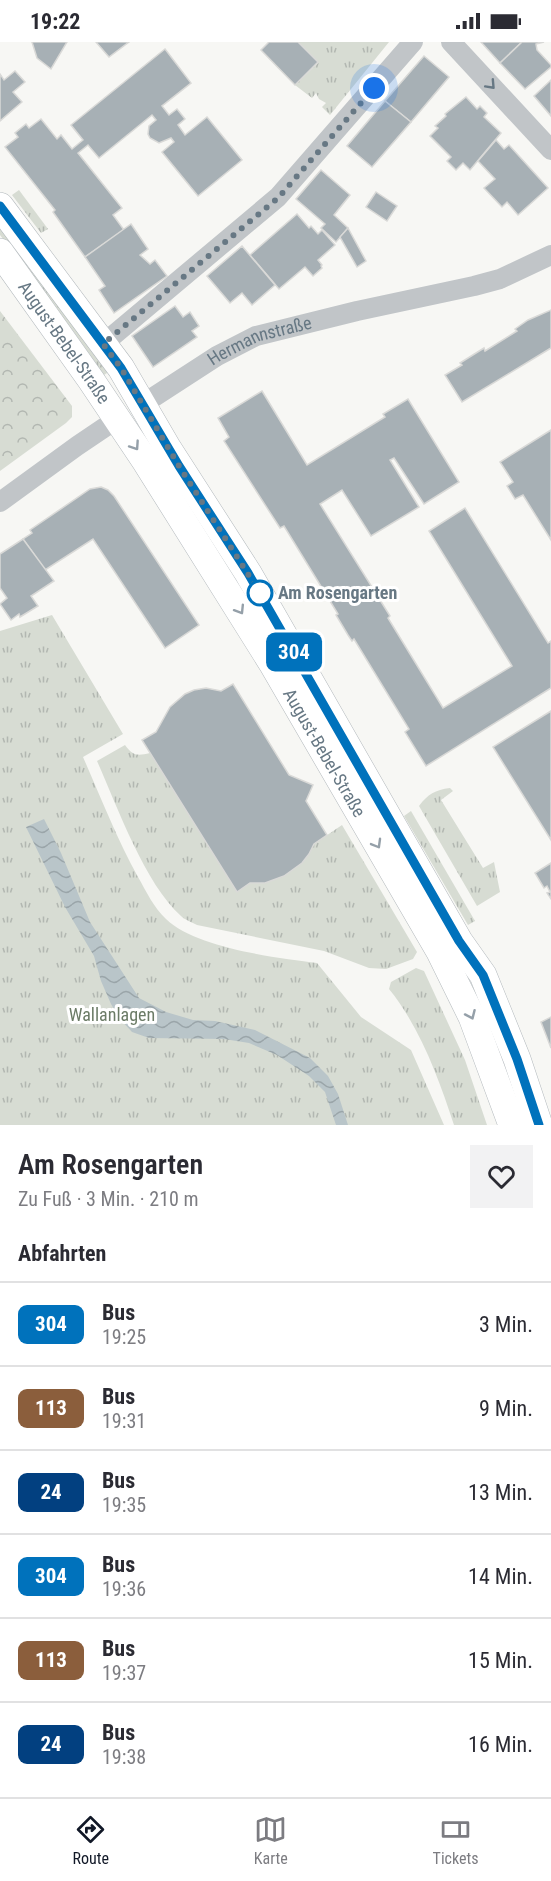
<!DOCTYPE html>
<html lang="de">
<head>
<meta charset="utf-8">
<style>
	:root { --surface:#fff; --page:#f2f2f3; --text:#2b2b33; --muted:#7c7c81; --line:#e1e1e2; --accent:#111827 }
	body { margin:0; font-family:"Roboto Condensed",sans-serif; background:var(--page); color:var(--text); height:100vh; display:flex; flex-direction:column; font-size:22px; white-space:nowrap }
	* { box-sizing:border-box; margin:0 }
	p { font-size:20px; color:var(--muted) }
	.icon { flex:none; width:33px; height:33px; fill:none; stroke:currentColor; stroke-width:2; stroke-linecap:round; stroke-linejoin:round }
	.map { position:relative; height:1083px; overflow:hidden }
	.sheet { display:flex; flex-direction:column; background:var(--surface); flex:1 }
	.sheet>* { flex:none }
	.badge { padding:0 12px; border-radius:9px; font-size:21px; line-height:39px }
	.you { position:absolute; width:30px; height:30px; margin:-15px; border:4px solid #fff; border-radius:50%; background:#1a73e8; box-shadow:0 0 0 9px #1a73e833 }
	.map>.badge { position:absolute; translate:-50% -50%; box-shadow:0 0 0 3px #fff }
	h2 { padding:0 18px; font-size:22px; line-height:54px }
	.round { display:grid; place-items:center; flex:none; width:63px; height:63px; border-radius:0px; background:var(--page) }
	.overview { display:flex; align-items:center; justify-content:space-between; height:102px; padding:0 18px }
	h1 { font-size:28px; font-weight:600; line-height:45px }
	ul { padding:0; list-style:none }
	li { display:flex; align-items:center; gap:18px; height:84px; padding:0 18px; border-top:2px solid var(--line) }
	li div { flex:1 }
	li b { display:block; font-size:22px }
	li em { font-style:normal }
	li .badge { min-width:66px; font-weight:700; text-align:center }
	.status { display:flex; justify-content:space-between; align-items:center; height:42px; padding:0 30px; background:var(--surface); direction:ltr }
	.status svg { height:16px; fill:currentColor }
	.menu { display:flex; justify-content:space-around; align-items:center; height:84px; border-top:2px solid var(--line); background:var(--surface); font-size:16px; color:var(--muted) }
	.menu a { display:grid; justify-items:center; gap:3px }
	.menu .on { color:var(--accent) }
	.map>svg:first-child { display:block }
</style>
</head>
<body>
<div class="status"><b>19:22</b><svg viewBox="0 0 49 12"><path d="M0 12V9h3v3zM5 12V6h3v6zM10 12V3h3v9zM15 12V0h3v12zM26 1h20v11H26zM47 4h2v5h-2z"/></svg></div>
<div class="map">
<svg width="551" height="1083" viewBox="0 0 551 1083">
	<defs>
		<pattern id="grass-tufts" width="24" height="20" patternUnits="userSpaceOnUse" patternTransform="scale(1.5)"><rect width="24" height="20" fill="#d7dcd3"/><path d="M3 7l-1-3M5 7V3M7 7l1-3M15 17l-1-3M17 17v-4M19 17l1-3" fill="none" stroke="#b2b7b1"/></pattern>
		<pattern id="forest-crowns" width="20" height="18" patternUnits="userSpaceOnUse" patternTransform="scale(1.5)"><rect width="20" height="18" fill="#d7dcd3"/><path d="M2 6a3 3 0 1 1 6 0M12 15a3 3 0 1 1 6 0" fill="none" stroke="#b2b7b1"/></pattern>
		<pattern id="water-waves" width="16" height="10" patternUnits="userSpaceOnUse" patternTransform="scale(1.5)"><rect width="16" height="10" fill="#b9c5c9"/><path d="M0 5q4-4 8 0t8 0" fill="none" stroke="#9aa5a9"/></pattern>
	</defs>
	<rect width="100%" height="100%" fill="#f7f7f4"/>
	<g fill="url(#grass-tufts)">
		<path d="M298,0h91l-59,73 -8,-8 4,-4 -7,-4 -3,-6 -4,5 -17,-13 23,-22z"/>
		<path d="M19,148l29,39 -7,4 -29,-38z"/>
		<path d="M0,177l110,152 -6,4 -50,-71 -54,-69z"/>
		<path d="M52,573l71,119 -40,23c18,41 34,82 55,120 8,14 16,31 28,42 30,29 111,39 151,44l44,54 50,33 33,75h-444v-494z"/>
		<path d="M125,703c8,11 12,11 25,8l87,139 13,-9h15l19,-7 18,-13 7,-9 5,-10 28,-19 75,127 -4,7 -27,10 -17,-1 -45,-17 -127,-26c-5,-3 -12,-5 -16,-9 -36,-32 -64,-110 -84,-155z"/>
		<path d="M450,746l3,3 -12,9 42,68 11,-6 6,30 -23,14 -58,-100c9,-12 16,-16 31,-18z"/>
		<path d="M411,769l64,110 -7,4 -64,-109z"/>
		<path d="M416,926l8,3 41,89 22,65h-33c-15,-46 -34,-98 -65,-136l2,-7z"/>
	</g>
	<path fill="url(#forest-crowns)" d="M0,269l72,95v11l-6,6 -66,48z"/>
	<path fill="url(#water-waves)" d="M44,777l17,34 29,69 49,76 27,14 27,8 22,1 40,9 55,28 18,18 10,18 10,31h-12l-11,-33 -16,-16 -32,-21 -28,-12 -25,-4 -75,-1 -17,-6 -12,-13 -9,-15 -10,-23 -7,-25 -29,-49 -39,-80z"/>
	<g fill="#a7b0b5" stroke="#d9d9d7" stroke-width="1.5">
		<path d="M32,0h35l-16,27 -14,-11z"/>
		<path d="M96,0h33l-20,15z"/>
		<path d="M269,0h29l20,20 -23,23 -34,-35z"/>
		<path d="M481,0h41l-22,21z"/>
		<path d="M522,0h22l-8,2 1,6 14,15v2l-26,22 -25,-26z"/>
		<path d="M165,7l26,34 -29,23 7,9 8,-6 8,10 -7,6 7,10 22,-18 35,43 -44,36 -36,-44 12,-10 -3,-4 -12,5 -9,-5 -2,-4 1,-8 7,-6 -4,-5 -53,43 -11,-13 -10,8 44,55 -9,7 11,15 -39,27 -32,-45 2,-2 -50,-63 13,-10 -3,-4 11,-9 3,4 12,-9 16,20 4,-4 11,14 11,-9 -12,-15z"/>
		<path d="M424,14l25,21 -38,45 -26,-21z"/>
		<path d="M15,29l10,11 -12,10 9,10 -22,19v-47l4,6z"/>
		<path d="M551,38v36l-17,-20z"/>
		<path d="M466,55l11,12 3,-3 7,7 -3,4 17,16 -31,37 -7,-7 -7,7 -9,-9 4,-4 -21,-21 8,-8 -3,-2 11,-10 -1,-2z"/>
		<path d="M385,59l26,21 -39,45 -25,-21z"/>
		<path d="M496,98l8,9 5,-4 39,43 -30,27 -11,-13 -5,5 -18,-19 11,-9 -17,-18z"/>
		<path d="M321,128l29,25 -16,20 14,13 -12,14 -15,-14 4,-4 -29,-25z"/>
		<path d="M376,150l21,14 -10,15 -21,-14z"/>
		<path d="M297,172l12,14 2,-2 7,8 4,-4 13,15 -17,15 4,5 -1,1 1,2 -9,8 -8,-9 -26,22 -29,-34z"/>
		<path d="M131,182l17,25 -8,6 10,9 5,-4 12,16 -53,37 -15,-23 6,-4 -20,-29z"/>
		<path d="M348,186l18,33 -9,6 -17,-30z"/>
		<path d="M242,204l33,39 -23,20 -10,-12 -12,10 -23,-27z"/>
		<path d="M175,264l8,11 7,-5 9,14 -7,5 5,6 -44,30 -21,-31z"/>
		<path d="M551,268v38l-89,54 -17,-27 17,-10 -2,-2 24,-15 1,3 32,-20 -2,-2 13,-9z"/>
		<path d="M262,349l45,74 78,-48 -2,-3 25,-15 51,83 -35,22 -30,-46 -4,2 29,47 -48,29 -29,-46 -22,14 70,112 -2,2 55,90 69,-42 -83,-135 36,-23 83,135 3,-2v47l-125,78 -21,-34 4,-3 -55,-90 -2,2 -4,-6 -12,-20 2,-1 -54,-88 -4,2 -56,-87 5,-4 -11,-19z"/>
		<path d="M551,388v110l-28,-45 -8,4 -8,-13 6,-4 -13,-20z"/>
		<path d="M101,445l7,3 6,6 85,129 -34,23 -72,-109 -48,31 -22,-31 9,-6 -2,-3 60,-41z"/>
		<path d="M23,497l31,42 -23,15 7,10 -18,11 -1,-3 -8,6 -11,-16 7,-6 -7,-10v-34z"/>
		<path d="M233,642l56,91 24,10 -7,16 21,34 -13,9 -5,10 -7,9 -18,13 -19,7h-15l-13,9 -95,-152 14,-8 14,-25 15,-13 9,-4 12,-2 15,3z"/>
		<path d="M551,669v129l-58,-93z"/>
		<path d="M551,821v36l-4,-6 3,-1 -3,-6 -3,2 -9,-15z"/>
		<path d="M551,975v31l-10,-26z"/>
	</g>
	<g fill="none" stroke-linecap="round" stroke-linejoin="round">
		<defs>
			<g id="secondary">
				<path d="M0,164l121,162 46,79 81,126 211,368 24,34 34,84 22,66"/>
				<path id="s2" d="M0,210l91,128 55,82 126,201 168,289 32,65 40,108"/>
			</g>
		</defs>
		<use href="#secondary" stroke="#b3b9bd" stroke-width="28"/>
		<g stroke="#c1c5c8" stroke-width="20">
			<path d="M451,0l100,108"/>
			<path d="M103,302l175,-147 135,-155"/>
			<path id="s1" d="M143,362l74,-48 39,-20 101,-25 117,-25 26,-7 51,-24"/>
			<path d="M0,460l77,-56 40,-27"/>
		</g>
		<use href="#secondary" stroke="#fff" stroke-width="27"/>
	</g>
	<defs><path id="oneway-chevron" d="M-2-3.5L2.5 0L-2 3.5" fill="none" stroke-width="1.6" stroke-linecap="round" stroke-linejoin="round" transform="scale(1.5)"/></defs>
	<use stroke="#677884" href="#oneway-chevron" transform="translate(491 43) rotate(47)"/>
	<g stroke="#95a0a9">
		<use href="#oneway-chevron" transform="translate(135 404) rotate(56)"/>
		<use href="#oneway-chevron" transform="translate(240 568) rotate(58)"/>
		<use href="#oneway-chevron" transform="translate(377 802) rotate(60)"/>
		<use href="#oneway-chevron" transform="translate(471 973) rotate(66)"/>
	</g>
	<g fill="none" stroke-linecap="round" stroke-linejoin="round">
		<defs>
			<path id="line" d="M0,164l121,162 58,98 69,107 211,368 24,34 34,84 22,66"/>
		</defs>
		<use href="#line" stroke="#fff" stroke-width="14"/>
		<use href="#line" stroke="#0072bc" stroke-width="9"/>
		<path stroke="#677884" stroke-width="6" stroke-dasharray="0 10.8" d="M260,551l-81,-127 -58,-98 -18,-24 175,-146 96,-110"/>
	</g>
	<circle fill="#fff" stroke="#0072bc" stroke-width="3" cx="260" cy="551" r="12"/>
	<g text-anchor="middle" stroke-width="6" stroke-linejoin="round" paint-order="stroke">
		<g font-size="18" fill="#677884" stroke="#fff">
			<text dy="6" stroke="none"><textPath href="#s2" startOffset="111">August-Bebel-Straße</textPath></text>
			<text dy="6" stroke="none"><textPath href="#s1" startOffset="134">Hermannstraße</textPath></text>
			<text dy="6" stroke="none"><textPath href="#s2" startOffset="597">August-Bebel-Straße</textPath></text>
		</g>
		<g font-size="18" font-weight="bold" fill="#677884" stroke="#fff" text-anchor="start">
			<text x="278" y="557">Am Rosengarten</text>
		</g>
		<g font-size="18" fill="#6b7b66" stroke="#fff">
			<text x="112" y="979">Wallanlagen</text>
		</g>
	</g>
</svg>
<div class="you" style="left:374px;top:46px"></div>
<b class="badge" style="left:294px;top:610px;background:#0072bc;color:#fff">304</b>
</div>
<section class="sheet">
<div class="overview"><div><h1>Am Rosengarten</h1><p>Zu Fuß · 3 Min. · 210 m</p></div><a class="round"><svg class="icon" aria-label="heart" viewBox="0 0 24 24"><path d="M12 20l-8-8c-3-5 5-10 8-4 3-6 11-1 8 4z"/></svg></a></div>
<h2>Abfahrten</h2>
<ul>
<li><span class="badge" style="background:#0072bc;color:#fff">304</span><div><b>Bus</b><p>19:25</p></div><em>3 Min.</em></li>
<li><span class="badge" style="background:#8b5e3c;color:#fff">113</span><div><b>Bus</b><p>19:31</p></div><em>9 Min.</em></li>
<li><span class="badge" style="background:#024080;color:#fff">24</span><div><b>Bus</b><p>19:35</p></div><em>13 Min.</em></li>
<li><span class="badge" style="background:#0072bc;color:#fff">304</span><div><b>Bus</b><p>19:36</p></div><em>14 Min.</em></li>
<li><span class="badge" style="background:#8b5e3c;color:#fff">113</span><div><b>Bus</b><p>19:37</p></div><em>15 Min.</em></li>
<li><span class="badge" style="background:#024080;color:#fff">24</span><div><b>Bus</b><p>19:38</p></div><em>16 Min.</em></li>
</ul>
</section>
<nav class="menu">
<a class="on"><svg class="icon" aria-label="directions" viewBox="0 0 24 24"><path d="M12 3l9 9-9 9-9-9zM9 14v-3h6M13 9l2 2-2 2"/></svg>Route</a>
<a><svg class="icon" aria-label="map" viewBox="0 0 24 24"><path d="M3 6l6-2 6 2 6-2v14l-6 2-6-2-6 2zM9 4v14M15 6v14"/></svg>Karte</a>
<a><svg class="icon" aria-label="tickets" viewBox="0 0 24 24"><path d="M3 7h18v10H3zM15 7v10"/></svg>Tickets</a>
</nav>
</body>
</html>
